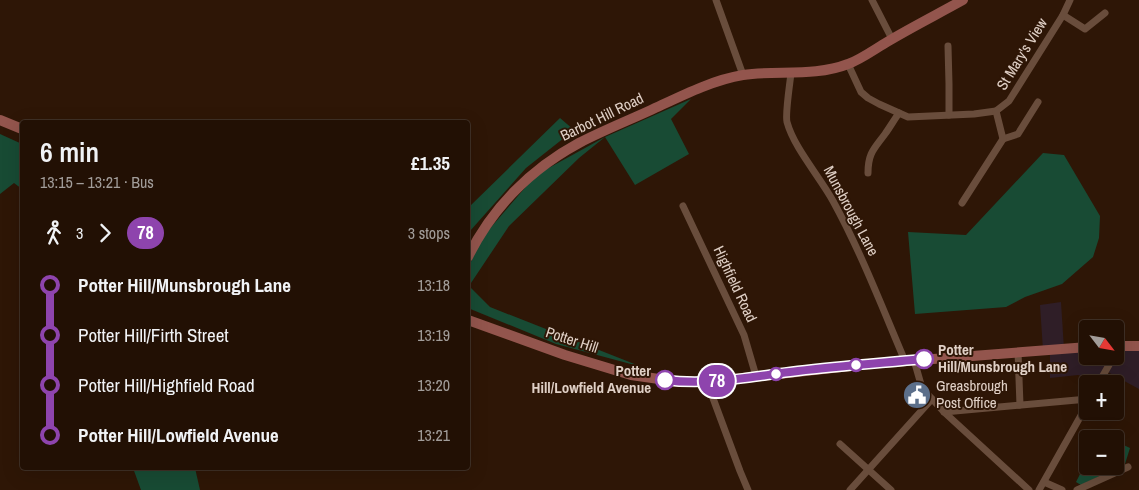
<!DOCTYPE html>
<html lang="en">
<head>
<meta charset="utf-8">
<style>
	:root { --surface:#221004; --page:#2e1e13; --text:#f1f3f6; --muted:#a29d9a; --line:#3f3026 }
	body { margin:0; font-family:"Archivo Narrow",sans-serif; background:var(--page); color:var(--text); height:100vh; display:flex; flex-direction:column; font-size:19px; white-space:nowrap }
	* { box-sizing:border-box; margin:0 }
	p { font-size:16px; color:var(--muted) }
	.icon { flex:none; width:28px; height:28px; fill:none; stroke:currentColor; stroke-width:2; stroke-linecap:round; stroke-linejoin:round }
	.map { position:relative; flex:1; overflow:hidden }
	.side { position:absolute; left:20px; top:120px; width:450px; height:350px; display:flex; flex-direction:column; background:var(--surface); border-radius:5px; box-shadow:0 5px 20px #0002,0 0 0 1px var(--line) }
	.side>* { flex:none }
	.badge { padding:0 10px; border-radius:16px; font-size:18px; line-height:32px }
	.needle { width:32px; rotate:121deg }
	.tools { position:absolute; left:1079px; top:320px; display:grid; gap:10px }
	.tools a { display:grid; place-items:center; width:45px; height:45px; border-radius:5px; background:var(--surface); box-shadow:0 5px 20px #0002,0 0 0 1px var(--line); font-size:25px }
	.map>.badge { position:absolute; translate:-50% -50%; box-shadow:0 0 0 2px #fff }
	.legs { display:flex; align-items:center; gap:8px; height:55px; padding:0 20px; font-size:16px }
	.legs p { margin-inline-start:auto }
	.overview { display:flex; align-items:center; justify-content:space-between; height:85px; padding:0 20px }
	h1 { font-size:28px; font-weight:600; line-height:38px }
	ul { padding:0 20px; list-style:none }
	li { display:flex; align-items:center; gap:18px; height:50px; font-size:19px }
	li i { display:grid; place-items:center; width:8px; height:100%; margin:0 6px; background:currentColor }
	li i::after { content:''; width:12px; height:12px; margin:-6px; border:4px solid; border-radius:50%; background:var(--surface) }
	li p { margin-inline-start:auto }
	li:first-child i { background:linear-gradient(#0000 50%,currentColor 0) }
	li:last-child i { background:linear-gradient(currentColor 50%,#0000 0) }
	.map>svg:first-child { display:block }
</style>
</head>
<body>
<div class="map">
<svg width="1139" height="490" viewBox="0 0 1139 490">
	<rect width="100%" height="100%" fill="#2e1606"/>
	<path fill="#2f1e27" d="M1061,302l3,47 23,-2 1,9h27v-10h24v43l-33,-18 -6,10 -22,-6 -28,3v-28h-7l-3,-45z"/>
	<g fill="#184b34">
		<path d="M691,99l-20,20 18,35 -54,31 -30,-48 -26,21 -70,68 -40,60 21,21 152,60 -86,-23 -88,-36v-39l12,-29 56,-65 69,-38z"/>
		<path d="M560,118l14,12 -48,38 -56,63 -2,5v-25l1,-4z"/>
		<path d="M0,134l22,10v45l-8,-6 -14,11z"/>
		<path d="M1043,153l21,2 36,61 -1,22 -6,19 -31,27 -37,13 -19,10 -91,7 -7,-82 58,3z"/>
		<path d="M1115,441l15,7 -5,16 -44,21 -5,-3 5,-10 -2,-2 8,-17 1,13h27z"/>
		<path d="M133,468h62l5,22h-59z"/>
	</g>
	<g fill="none" stroke-linecap="round" stroke-linejoin="round">
		<g stroke="#694d3c" stroke-width="7">
			<path d="M716,0l27,75"/>
			<path d="M872,0l20,39"/>
			<path d="M1063,15l22,14 20,-16"/>
			<path d="M948,46l1,38v31"/>
			<path d="M848,64l13,28 7,6 11,6 29,13 66,-3 22,-3 13,-10 54,-86 7,-15"/>
			<path d="M791,73c-1,10 -6,41 -4,49 7,26 33,55 46,79 28,51 49,106 72,160"/>
			<path d="M1003,139l15,-5 20,-32"/>
			<path d="M868,173c0,-20 6,-24 17,-39 5,-7 9,-14 14,-21"/>
			<path d="M962,203l41,-64 -7,-28"/>
			<path d="M683,206l61,129 12,41"/>
			<path d="M1018,352l2,53"/>
			<path d="M914,360l8,28 22,24 85,78"/>
			<path d="M707,382l33,89 8,19"/>
			<path d="M1098,384l11,-19 2,-9"/>
			<path d="M1115,403l1,1 4,-9"/>
			<path d="M944,412l144,-13"/>
			<path d="M840,444l51,46"/>
			<path d="M1044,482l18,8"/>
			<path d="M850,490l82,-91"/>
			<path d="M1039,490l49,-87"/>
			<path d="M1077,490l51,-23"/>
		</g>
		<g stroke="#93554d" stroke-width="10">
			<path d="M0,120l22,9"/>
			<path d="M468,257c24,-49 63,-88 111,-114 23,-12 48,-22 72,-33 28,-13 61,-30 92,-35 34,-5 72,2 105,-11 12,-4 27,-15 39,-22 25,-15 51,-28 76,-42"/>
			<path d="M468,320l97,35 66,20 49,7h27l161,-18 220,-17"/>
			<path d="M1115,346h24"/>
		</g>
	</g>
	<g fill="none" stroke-linecap="round" stroke-linejoin="round">
		<defs>
			<path id="line-1" d="M665,380c45,6 89,-4 133,-9 42,-5 84,-8 126,-12"/>
		</defs>
		<use href="#line-1" stroke="#fff" stroke-width="11"/>
		<use href="#line-1" stroke="#8e44ad" stroke-width="8"/>
	</g>
	<defs>
		<symbol id="civic-disc" viewBox="-11 -11 22 22"><circle r="9.5" fill="#5c6f8a" stroke="#2e1606"/><path d="M-.6-6.5H3V-4.5H.6V-3L4-1V1h2V6H-6V1h2V-1L-.6-3ZM-1.2 2.5V6h2.4V2.5Z" fill="#fff"/></symbol>
	</defs>
	<g fill-rule="evenodd">
		<use href="#civic-disc" x="901" y="379" width="32" height="32"/>
	</g>
	<g fill="#fff" stroke="#8e44ad" stroke-width="2.5">
		<circle cx="924" cy="359" r="9"/>
		<circle cx="856" cy="365" r="6"/>
		<circle cx="776" cy="374" r="6"/>
		<circle cx="665" cy="380" r="9"/>
	</g>
	<g text-anchor="middle" stroke-width="4" stroke-linejoin="round" paint-order="stroke">
		<g font-size="15" fill="#e0d0c6" stroke="#2e1606">
			<text transform="translate(1022 54) rotate(-58)" y="5">St Mary's View</text>
			<text transform="translate(602 117) rotate(-26)" y="5">Barbot Hill Road</text>
			<text transform="translate(851 211) rotate(62)" y="5">Munsbrough Lane</text>
			<text transform="translate(735 284) rotate(65)" y="5">Highfield Road</text>
			<text transform="translate(572 340) rotate(18)" y="5">Potter Hill</text>
		</g>
		<g font-size="15" font-weight="bold" fill="#e0d0c6" stroke="#2e1606" text-anchor="start">
			<text x="938" y="355">Potter<tspan x="938" dy="17">Hill/Munsbrough Lane</tspan></text>
			<text x="651" y="376" text-anchor="end">Potter<tspan x="651" dy="17">Hill/Lowfield Avenue</tspan></text>
		</g>
		<g font-size="15" fill="#e0d0c6" stroke="#2e1606" text-anchor="start">
			<text x="936" y="391">Greasbrough<tspan x="936" dy="17">Post Office</tspan></text>
		</g>
	</g>
</svg>
<div class="tools">
<a><svg class="needle" viewBox="-14 -14 28 28"><path d="M0-13l5 13h-10z" fill="#e53935"/><path d="M0 13l5-13h-10z" fill="#a29d9a"/></svg></a>
<a>+</a>
<a>−</a>
</div>
<b class="badge" style="left:717px;top:381px;background:#8e44ad;color:#fff">78</b>
<section class="side">
<div class="overview"><div><h1>6 min</h1><p>13:15 – 13:21 · Bus</p></div><b>£1.35</b></div>
<div class="legs"><svg class="icon" aria-label="walk" viewBox="0 0 24 24"><circle cx="13" cy="4" r="2"/><path d="M13 8l-2 6 4 7M11 14l-3 7M7 12l3-4h3l4 4"/></svg>3<svg class="icon" aria-label="forward" viewBox="0 0 24 24"><path d="M9 5l7 7-7 7"/></svg><b class="badge" style="background:#8e44ad;color:#fff">78</b><p>3 stops</p></div>
<ul>
<li><i style="color:#8e44ad"></i><b>Potter Hill/Munsbrough Lane</b><p>13:18</p></li>
<li><i style="color:#8e44ad"></i><span>Potter Hill/Firth Street</span><p>13:19</p></li>
<li><i style="color:#8e44ad"></i><span>Potter Hill/Highfield Road</span><p>13:20</p></li>
<li><i style="color:#8e44ad"></i><b>Potter Hill/Lowfield Avenue</b><p>13:21</p></li>
</ul>
</section>
</div>
</body>
</html>
